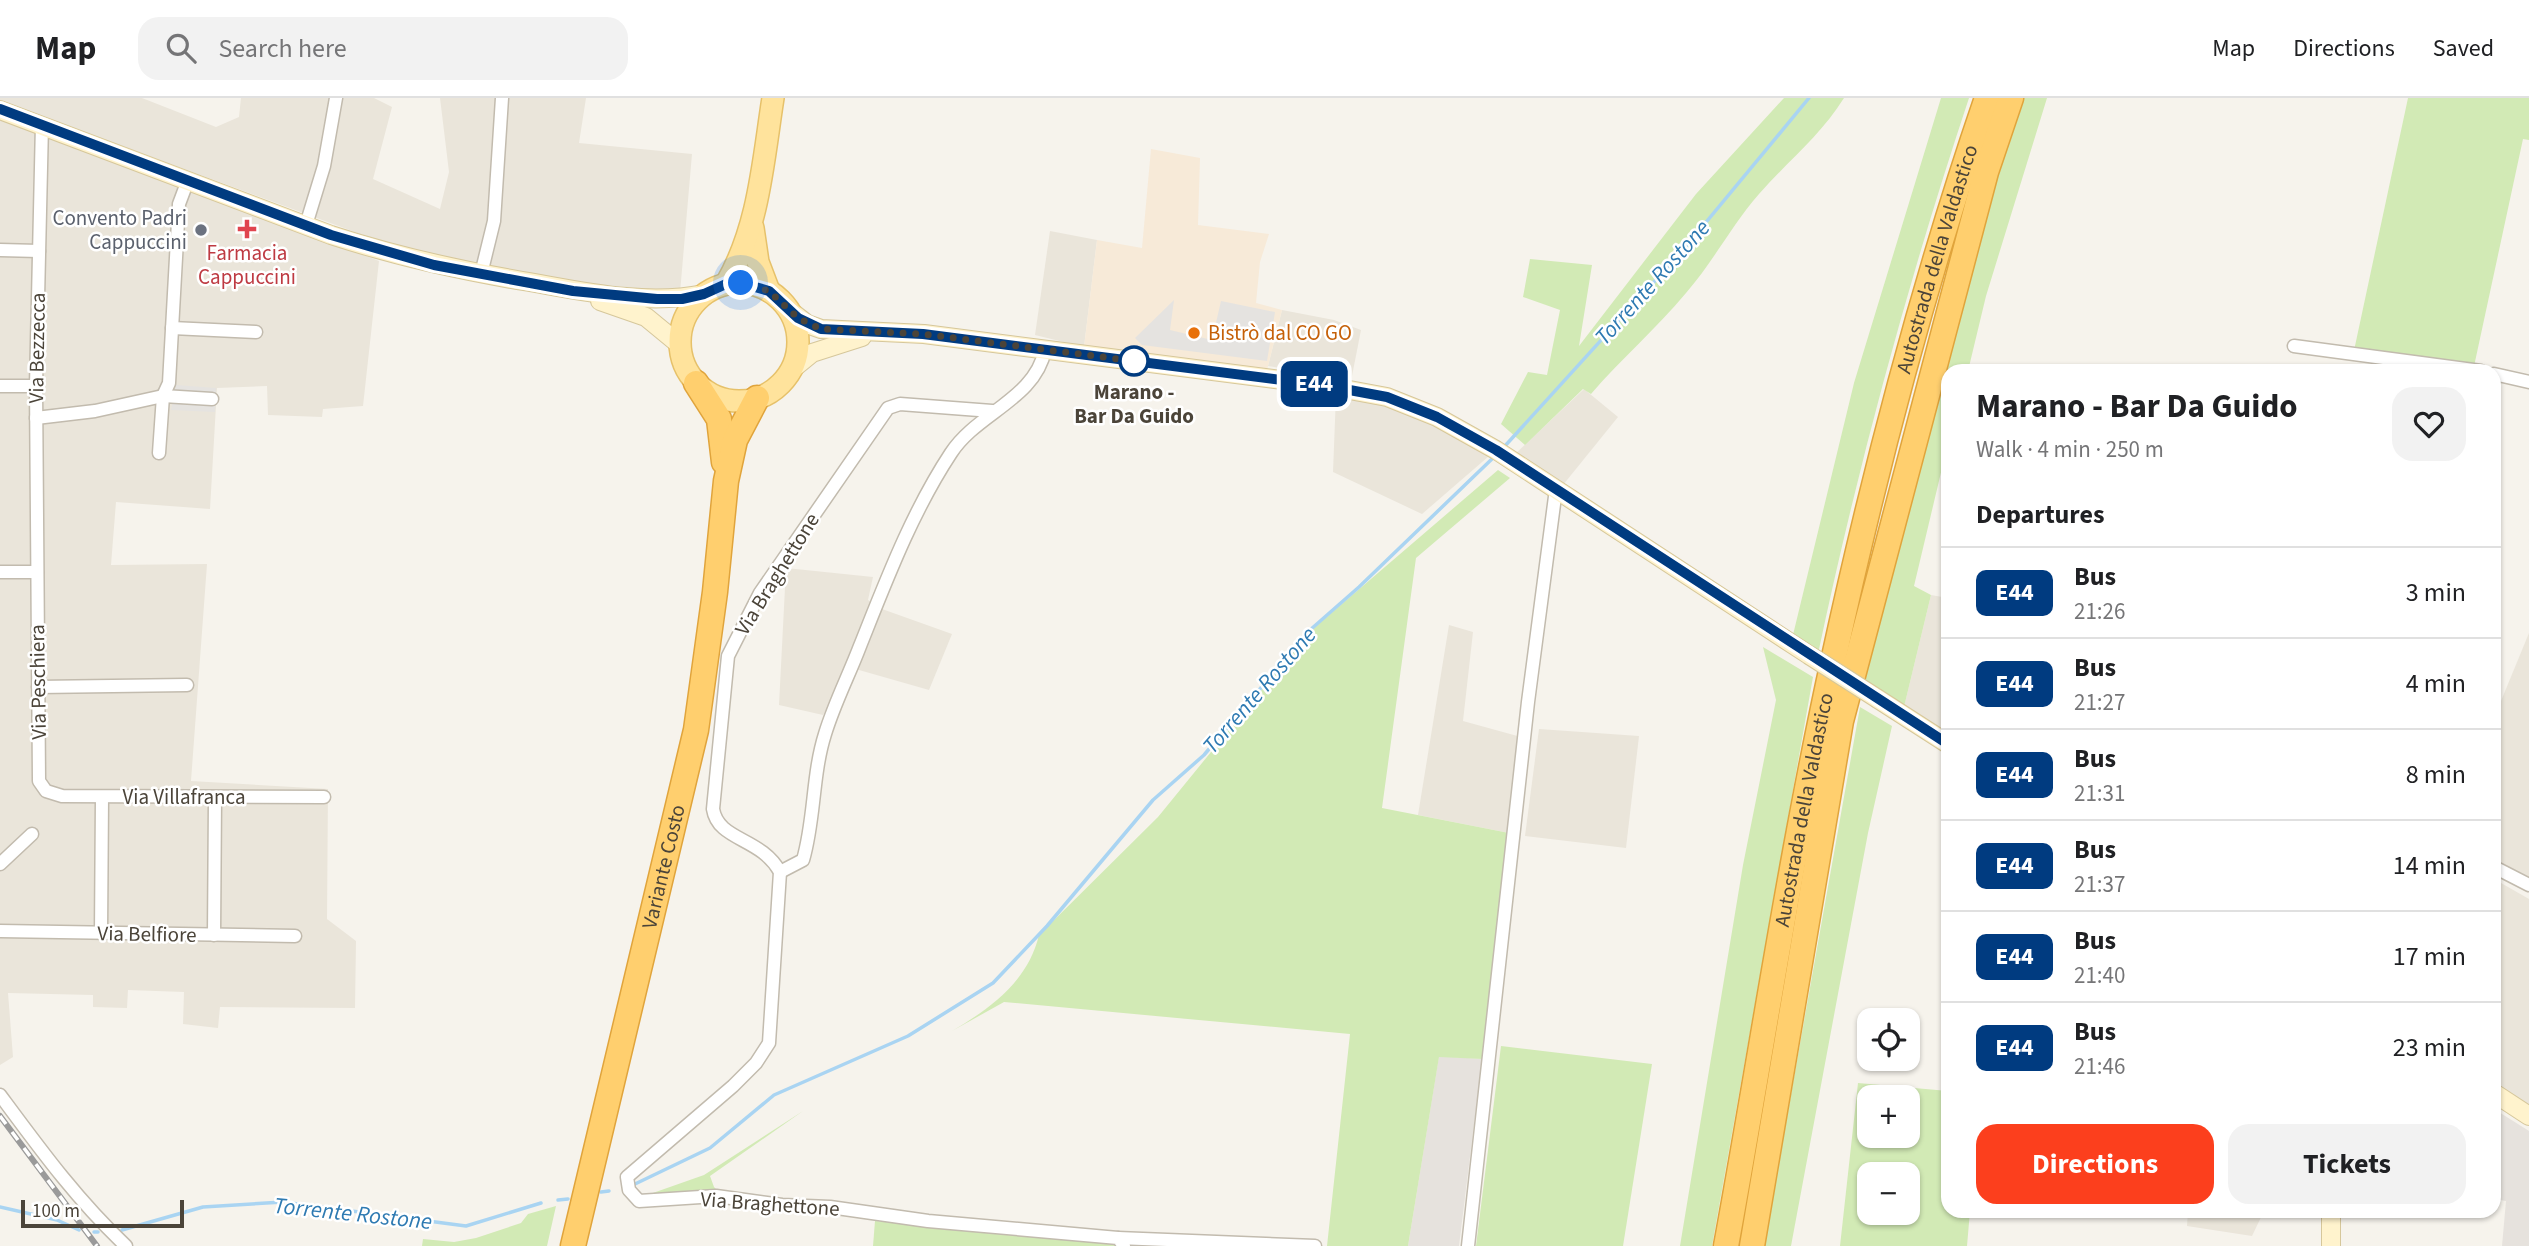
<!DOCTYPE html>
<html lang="en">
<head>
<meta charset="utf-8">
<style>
	:root { --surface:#fff; --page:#f2f2f2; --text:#202124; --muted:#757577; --line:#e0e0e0; --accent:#fc3f1d }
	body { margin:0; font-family:"Source Sans 3",sans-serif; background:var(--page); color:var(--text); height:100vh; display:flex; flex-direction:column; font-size:26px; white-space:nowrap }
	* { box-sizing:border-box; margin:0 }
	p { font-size:23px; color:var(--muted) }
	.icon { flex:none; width:38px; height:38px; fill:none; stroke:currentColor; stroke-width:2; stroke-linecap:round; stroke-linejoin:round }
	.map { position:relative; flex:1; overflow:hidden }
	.sheet { position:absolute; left:1941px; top:266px; width:560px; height:854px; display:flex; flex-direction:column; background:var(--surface); border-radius:21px; box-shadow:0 2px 5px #0004 }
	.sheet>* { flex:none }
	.badge { padding:0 14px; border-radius:10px; font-size:24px; line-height:46px }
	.buttons { position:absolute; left:1857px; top:910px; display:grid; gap:14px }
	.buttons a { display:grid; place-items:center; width:63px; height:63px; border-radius:14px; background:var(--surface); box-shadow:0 2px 5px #0004; font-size:35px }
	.scale { position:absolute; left:21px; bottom:18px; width:163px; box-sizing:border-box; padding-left:7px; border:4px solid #4b4439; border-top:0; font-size:19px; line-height:24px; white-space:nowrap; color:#4b4439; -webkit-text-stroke:5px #fff; paint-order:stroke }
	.you { position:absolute; width:35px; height:35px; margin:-18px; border:5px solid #fff; border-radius:50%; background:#1a73e8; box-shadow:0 0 0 10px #1a73e833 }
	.map>.badge { position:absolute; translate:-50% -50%; box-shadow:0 0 0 4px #fff }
	h2 { padding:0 35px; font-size:26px; line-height:63px }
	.round { display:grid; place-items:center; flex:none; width:74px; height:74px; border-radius:21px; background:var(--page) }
	.summary { display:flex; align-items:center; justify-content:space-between; height:119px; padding:0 35px }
	h1 { font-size:33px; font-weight:700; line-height:52px }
	.button { display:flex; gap:14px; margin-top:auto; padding:14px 35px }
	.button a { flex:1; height:80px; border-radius:21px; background:var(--accent); color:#fff; font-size:28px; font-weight:700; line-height:80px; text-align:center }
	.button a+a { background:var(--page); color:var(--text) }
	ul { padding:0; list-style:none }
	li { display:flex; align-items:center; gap:21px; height:91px; padding:0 35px; border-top:2px solid var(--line) }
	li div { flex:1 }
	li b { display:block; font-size:26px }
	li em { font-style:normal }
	li .badge { min-width:77px; font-weight:700; text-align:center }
	header { display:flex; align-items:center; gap:42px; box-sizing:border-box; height:98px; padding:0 35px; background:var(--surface); border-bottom:2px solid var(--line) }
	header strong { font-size:33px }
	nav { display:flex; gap:38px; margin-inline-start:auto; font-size:24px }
	.search { width:490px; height:63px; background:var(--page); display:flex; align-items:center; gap:18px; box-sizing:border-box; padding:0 24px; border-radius:21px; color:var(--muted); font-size:26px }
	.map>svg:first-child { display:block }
</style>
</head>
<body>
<header>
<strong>Map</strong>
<div class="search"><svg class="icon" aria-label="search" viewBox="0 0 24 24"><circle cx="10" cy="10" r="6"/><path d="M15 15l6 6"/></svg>Search here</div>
<nav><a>Map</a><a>Directions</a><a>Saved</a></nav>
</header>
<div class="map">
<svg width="2529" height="1148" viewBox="0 0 2529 1148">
	<rect width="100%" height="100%" fill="#f6f3ec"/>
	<g fill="#eae5da">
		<path d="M0,0h142l74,29 23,-10 2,-19h133l18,9 -19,72 67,30 9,-37 -9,-74h146l-7,45 113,11 -12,139 -90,-6 -118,-21 -82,-21 -390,-144z"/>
		<path d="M0,16l379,147 -16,145 -40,3 -1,8 -54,-2 -1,-29 -50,2 -7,121 -94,-7 -5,63 96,-1 -16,217 137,8 -1,130 29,22 -1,67 -135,-1 -2,21 -35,-4 1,-32 -56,-2 -1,18 -34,-1v-12l-85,-2 5,64 -13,8z"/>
		<path d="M1050,133l47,9 -13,107 -49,-12z"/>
		<path d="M1282,212l52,10 27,10 -10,51 -83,-15z"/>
		<path d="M1584,291l34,28 -55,68 -48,-31z"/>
		<path d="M1336,297l50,9 60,26 43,26 -67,58 -89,-42z"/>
		<path d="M786,470l87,9 -5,23 14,9 70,25 -23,56 -77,-22 -29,47 -44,-10z"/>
		<path d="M1931,497l17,3v136l-44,-27z"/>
		<path d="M1449,527l24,7 -10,89 58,16 -12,96 -91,-18z"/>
		<path d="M2529,535v246l-35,-18v-143z"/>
		<path d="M1539,631l100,7 -13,112 -101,-12z"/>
		<path d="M2494,781l35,20v209l-35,-21z"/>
		<path d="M2188,1113h131v5l-55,-5 -12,25 -65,-10z"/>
	</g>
	<path fill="#f7ead8" d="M1151,51l49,9 -2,67 71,9 -9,28 -4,41 26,7 -15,60 -183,-23 13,-107 45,8z"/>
	<g fill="#e6e2dd">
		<path d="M1439,958l43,3 -23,187h-51z"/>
		<path d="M2494,1011l35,22v115h-27l4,-45 -12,-2z"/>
	</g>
	<g fill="#d2eab5" fill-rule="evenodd">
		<path d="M1784,0h60c-23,37 -56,63 -85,96 -27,31 -46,68 -73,99 -30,36 -65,66 -95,101l-8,-5 -58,56 -24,-21 27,-52 19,3 13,-65 -37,-13 7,-38 62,6 -13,81 117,-152z"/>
		<path d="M1941,0h28c-61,183 -111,367 -151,556l-26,-15 62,-256z"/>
		<path d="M2023,0h24l-61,198 -18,75h-20v72l-34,143 17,9 -27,112 -40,-24c44,-198 94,-394 159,-585z"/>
		<path d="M2408,0h121v42l-6,-1 -50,232h-53l-68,-11z"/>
		<path d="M1498,372l12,8 -94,80 -34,250 127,25 -6,84 -21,142 -43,-2 -31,189h-81l23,-212 -346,-32 -52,29c39,-23 76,-50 87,-96l119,-118 150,-184z"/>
		<path d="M1763,549l50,30 -101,569h-32l63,-381 33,-165z"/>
		<path d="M1860,609l32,19 -24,107 -77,413h-27z"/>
		<path d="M1501,948l151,18 -29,182h-147z"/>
		<path d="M1858,985l90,8v120h22l-3,35h-127zM1869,999h39v39h-39zM1869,1076h39v39h-39z"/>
		<path d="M803,1013l-93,65 4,11 15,15 -90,4 -6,-6 71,-25z"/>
		<path d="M556,1108l-9,40h-125l1,-7 31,3 22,-4 45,-15 7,-9z"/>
		<path d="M875,1123l301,25h-303z"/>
	</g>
	<g fill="#e5e3e0">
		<path d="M1174,202l-4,30 42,10 9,-39 54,11 -8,49 -125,-16 -7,-7z"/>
		<path d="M176,287l40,3 -1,24 -44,-2z"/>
	</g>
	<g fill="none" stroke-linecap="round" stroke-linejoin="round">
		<g stroke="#a9d4f2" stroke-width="3.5">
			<path d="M1504,349l179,-197 126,-152"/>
			<path d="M635,1086l75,-36 64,-53 134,-59 85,-53 54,-57 106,-126 51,-45 106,-125 49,-43 135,-130"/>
			<path d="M601,1094l8,-1"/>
			<path d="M558,1102l10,-1"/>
			<path d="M0,1109l57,13 22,10"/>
			<path d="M122,1132l81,-23 80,-5 183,24 75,-23"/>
			<path d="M94,1134h4"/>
		</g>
		<defs>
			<g id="street">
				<path d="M42,26l-6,262 3,395 7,10 16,5 262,1"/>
				<path d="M306,127l18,-59 12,-68"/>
				<path d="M0,152l39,1"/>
				<path d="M481,176l13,-53 8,-123"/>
				<path d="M172,230l84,4"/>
				<path d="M2294,248l187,25"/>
				<path d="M2494,276l35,8"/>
				<path d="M0,288h36"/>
				<path d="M992,313l-92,-7 -12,4 -128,185 -32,63 -15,153c5,32 48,28 67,63l-11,171 -13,20 -23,23 -106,91 2,13 10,11 77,-5 66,9 48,2 98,14 190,17 6,8"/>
				<path d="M36,320l59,-7 68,-15 49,3"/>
				<path d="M159,355l4,-57 6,-13 10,-179 9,-24"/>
				<path d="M0,474h37"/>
				<path d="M38,589l149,-2"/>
				<path d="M0,766l32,-30"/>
				<path d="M2494,769l35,18"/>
				<path d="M780,774l23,-12c12,-41 9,-85 22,-126 9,-30 24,-59 35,-88 26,-65 52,-134 91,-193 26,-40 84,-54 94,-103"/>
				<path d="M0,833l295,5"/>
				<path d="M101,835l1,-136"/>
				<path d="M214,837l1,-137"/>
				<path d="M0,997c40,54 77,105 126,151"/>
				<path d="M1118,1140l197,8"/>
				<path d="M1468,1148l60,-544 28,-213"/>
			</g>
			<g id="secondary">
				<path d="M0,12l331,125c64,21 127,35 192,46 59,10 121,25 181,13"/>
				<path d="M600,203l46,16 34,28"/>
				<path d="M789,212l18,14 14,5 103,5 404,52 59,11 50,20 59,33 313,205"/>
				<path d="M790,273l22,-18 50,-16"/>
				<path d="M1878,601l70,45"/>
				<path d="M2494,995l35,23"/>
				<path d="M2331,1148v-35"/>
			</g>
			<g id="primary">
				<path d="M753,130l5,34 11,29"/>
				<circle cx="739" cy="244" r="59"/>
				<path d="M726,186c33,-57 37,-122 47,-186"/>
			</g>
			<g id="highway">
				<path d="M696,285l23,36 5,43"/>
				<path id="s1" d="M573,1148l123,-516 19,-138 11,-111 9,-41 22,-42"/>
				<path id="s2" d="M1726,1148c36,-196 65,-394 108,-589 41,-188 90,-376 153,-559"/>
				<path d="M1752,1148l89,-525 145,-549 25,-74"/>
			</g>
		</defs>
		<use href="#street" stroke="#c2bbae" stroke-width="15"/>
		<use href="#secondary" stroke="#d6c79b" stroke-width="20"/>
		<use href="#primary" stroke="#e6c16a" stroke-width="24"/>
		<use href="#highway" stroke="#e0a43c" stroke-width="27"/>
		<use href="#street" stroke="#fff" stroke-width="12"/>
		<use href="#secondary" stroke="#fff3cd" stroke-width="18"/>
		<use href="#primary" stroke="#ffe39c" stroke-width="21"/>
		<use href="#highway" stroke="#ffcf6e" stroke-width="24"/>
		<defs>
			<path id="rail" d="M0,1018l97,130"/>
		</defs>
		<use href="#rail" stroke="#9a9a9a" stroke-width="6"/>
		<use href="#rail" stroke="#fff" stroke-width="3.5" stroke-dasharray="10" stroke-linecap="butt"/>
		<defs>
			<path id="secondary-bridge" d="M1809,557l69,44"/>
		</defs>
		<use href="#secondary-bridge" stroke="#d6c79b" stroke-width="20" stroke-linecap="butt"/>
		<use href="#secondary-bridge" stroke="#fff3cd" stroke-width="18"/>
	</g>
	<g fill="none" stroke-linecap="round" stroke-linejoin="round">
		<defs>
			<path id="line" d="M0,11l331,126 103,30 139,26 84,8h25l22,-5 22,-10 15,-1 28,8 29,27 23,11 102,5 405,52 59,11 50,20 59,33 452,294"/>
		</defs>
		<use href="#line" stroke="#fff" stroke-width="16"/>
		<use href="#line" stroke="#003b80" stroke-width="10"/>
		<path stroke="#4b4439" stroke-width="7" stroke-dasharray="0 12.6" d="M741,185l28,8 29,27 23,11 102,5 211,27"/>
	</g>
	<path fill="#e0444e" stroke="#fff" stroke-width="2.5" d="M243.5 120.5h7v7h7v7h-7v7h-7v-7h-7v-7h7z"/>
	<circle fill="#6b7280" stroke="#fff" stroke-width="2.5" cx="201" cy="132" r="7"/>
	<circle fill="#e8710a" stroke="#fff" stroke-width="2.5" cx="1194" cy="235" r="7"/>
	<circle fill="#fff" stroke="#003b80" stroke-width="3.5" cx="1134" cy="263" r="14"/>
	<g text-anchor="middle" stroke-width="5" stroke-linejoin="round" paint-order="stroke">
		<g font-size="21" fill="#5b616d" stroke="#fff" text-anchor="end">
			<text x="187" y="127">Convento Padri<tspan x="187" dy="24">Cappuccini</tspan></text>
		</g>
		<g font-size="21" fill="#be3a42" stroke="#fff">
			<text x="247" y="162">Farmacia<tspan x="247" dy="24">Cappuccini</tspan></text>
		</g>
		<g font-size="21" fill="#4b4439" stroke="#fff">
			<text dy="7" stroke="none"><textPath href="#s2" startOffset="1010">Autostrada della Valdastico</textPath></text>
			<text transform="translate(37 250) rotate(-89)" y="7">Via Bezzecca</text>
			<text transform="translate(777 476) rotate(-58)" y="7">Via Braghettone</text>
			<text transform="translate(38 584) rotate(-91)" y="7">Via Peschiera</text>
			<text x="184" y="706">Via Villafranca</text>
			<text dy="7" stroke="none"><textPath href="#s2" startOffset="443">Autostrada della Valdastico</textPath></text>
			<text dy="7" stroke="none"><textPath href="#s1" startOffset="390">Variante Costo</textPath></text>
			<text transform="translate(147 836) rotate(1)" y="7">Via Belfiore</text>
			<text transform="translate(770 1106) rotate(4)" y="7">Via Braghettone</text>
		</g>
		<g font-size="21" fill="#c56008" stroke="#fff" text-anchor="start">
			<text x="1208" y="242">Bistrò dal CO GO</text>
		</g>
		<g font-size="21" font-weight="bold" fill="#4b4439" stroke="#fff">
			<text x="1134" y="301">Marano -<tspan x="1134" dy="24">Bar Da Guido</tspan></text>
		</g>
		<g font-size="23" font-style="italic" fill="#2e7ab2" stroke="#fff">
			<text transform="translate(1652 184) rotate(-48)" y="8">Torrente Rostone</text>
			<text transform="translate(1259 592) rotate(-49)" y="8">Torrente Rostone</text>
			<text transform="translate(353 1115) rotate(6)" y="8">Torrente Rostone</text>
		</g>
	</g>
</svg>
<div class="buttons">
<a><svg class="icon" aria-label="locate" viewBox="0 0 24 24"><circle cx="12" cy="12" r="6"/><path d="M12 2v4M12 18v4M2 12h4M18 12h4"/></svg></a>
<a>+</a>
<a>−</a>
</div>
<div class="scale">100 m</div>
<div class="you" style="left:741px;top:185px"></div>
<b class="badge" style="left:1314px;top:286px;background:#003b80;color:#fff">E44</b>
<section class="sheet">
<div class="summary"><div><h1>Marano - Bar Da Guido</h1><p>Walk · 4 min · 250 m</p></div><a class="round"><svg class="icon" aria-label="heart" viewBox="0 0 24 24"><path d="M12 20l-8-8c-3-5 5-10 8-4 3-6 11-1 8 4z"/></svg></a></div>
<h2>Departures</h2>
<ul>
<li><span class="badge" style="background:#003b80;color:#fff">E44</span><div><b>Bus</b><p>21:26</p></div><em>3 min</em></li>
<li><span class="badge" style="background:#003b80;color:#fff">E44</span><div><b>Bus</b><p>21:27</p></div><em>4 min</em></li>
<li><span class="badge" style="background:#003b80;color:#fff">E44</span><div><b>Bus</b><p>21:31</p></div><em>8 min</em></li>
<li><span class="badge" style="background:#003b80;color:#fff">E44</span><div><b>Bus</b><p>21:37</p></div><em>14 min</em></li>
<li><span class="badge" style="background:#003b80;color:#fff">E44</span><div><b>Bus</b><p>21:40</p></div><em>17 min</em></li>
<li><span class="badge" style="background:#003b80;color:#fff">E44</span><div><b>Bus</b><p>21:46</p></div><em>23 min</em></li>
</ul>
<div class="button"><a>Directions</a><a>Tickets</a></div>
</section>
</div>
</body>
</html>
